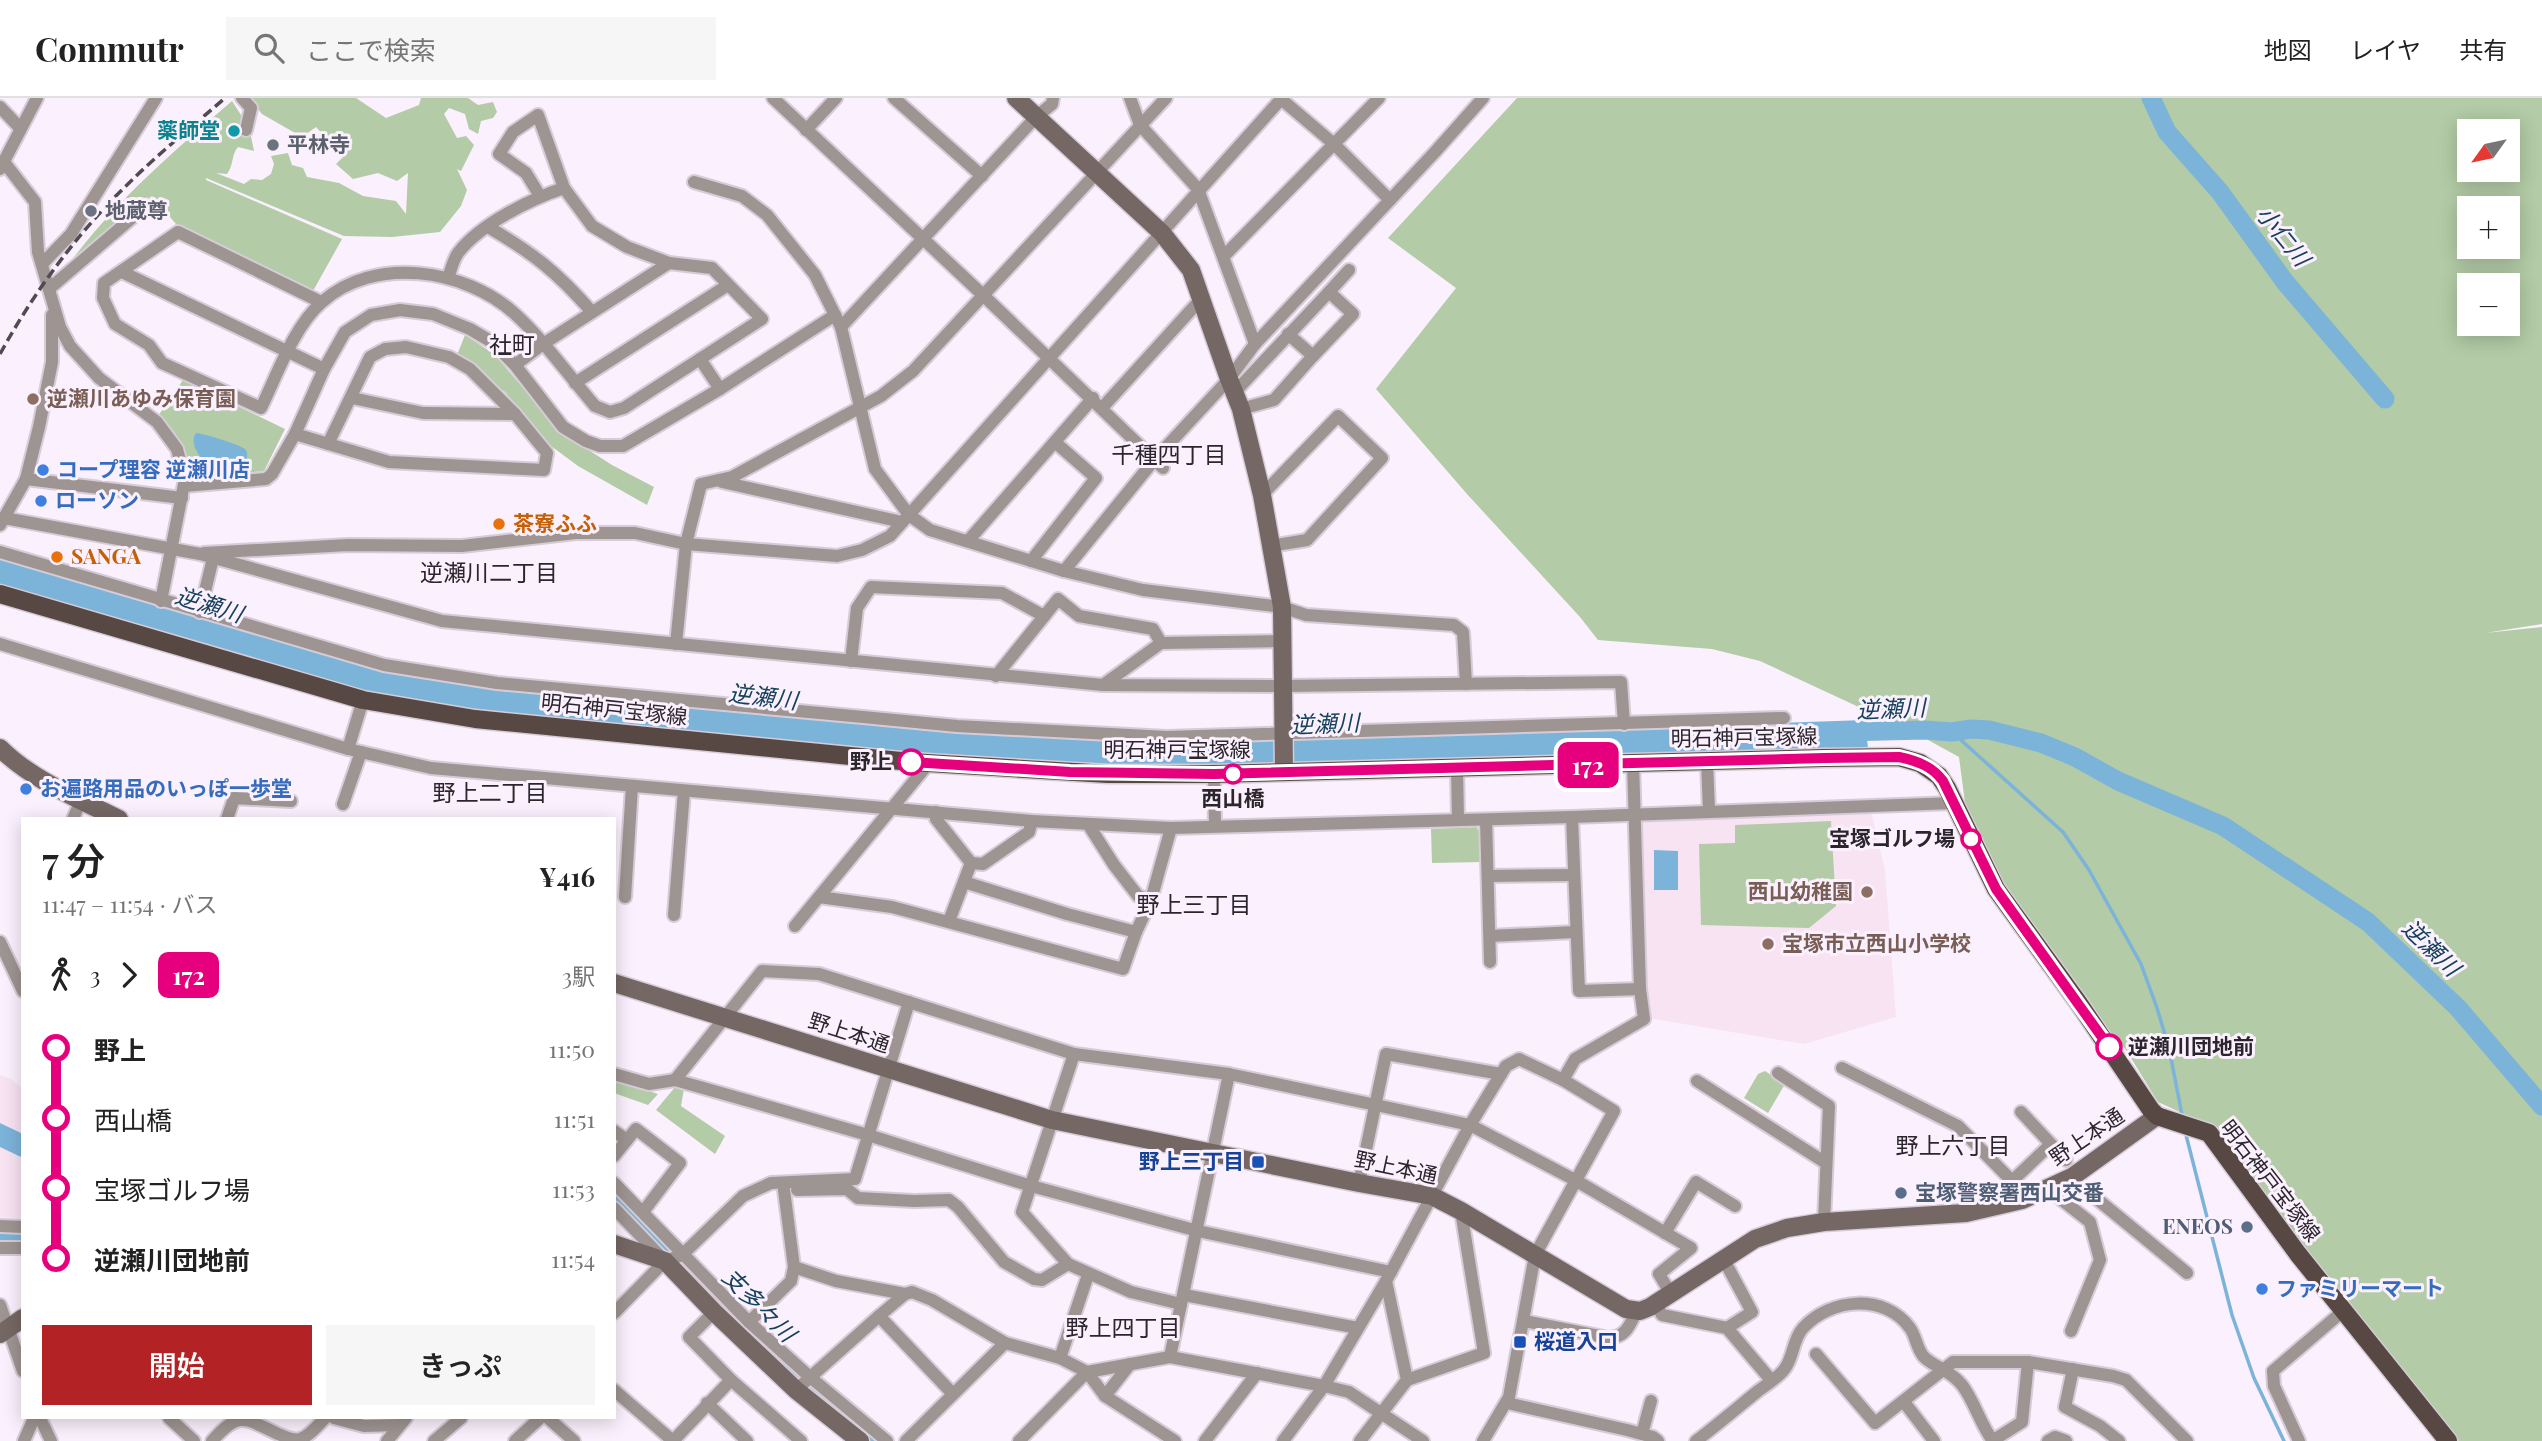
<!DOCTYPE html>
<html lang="ja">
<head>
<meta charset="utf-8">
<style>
	:root { --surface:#fff; --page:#f6f6f6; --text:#222; --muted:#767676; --line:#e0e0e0; --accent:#b32225 }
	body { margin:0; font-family:"Playfair Display","Noto Sans JP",serif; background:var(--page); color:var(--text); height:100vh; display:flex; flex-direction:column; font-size:26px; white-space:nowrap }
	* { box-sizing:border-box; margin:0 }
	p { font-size:23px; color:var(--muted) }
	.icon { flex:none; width:38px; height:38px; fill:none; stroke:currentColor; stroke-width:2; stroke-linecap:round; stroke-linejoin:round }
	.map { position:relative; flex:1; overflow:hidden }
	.sheet { position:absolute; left:21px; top:719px; width:595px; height:602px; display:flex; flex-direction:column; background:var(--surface); border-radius:0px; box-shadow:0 4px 18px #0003 }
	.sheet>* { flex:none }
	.badge { padding:0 14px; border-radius:10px; font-size:24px; line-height:46px }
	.needle { width:46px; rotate:237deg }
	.controls { position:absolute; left:2457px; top:21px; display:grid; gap:14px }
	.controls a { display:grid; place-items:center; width:63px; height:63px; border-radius:0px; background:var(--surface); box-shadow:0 4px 18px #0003; font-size:35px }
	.map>.badge { position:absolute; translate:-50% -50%; box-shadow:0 0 0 4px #fff }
	.legs { display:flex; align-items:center; gap:10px; height:77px; padding:0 21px; font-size:23px }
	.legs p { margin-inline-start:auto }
	.overview { display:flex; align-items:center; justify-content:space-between; height:119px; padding:0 21px }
	h1 { font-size:38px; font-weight:600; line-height:52px }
	.button { display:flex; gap:14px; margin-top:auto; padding:14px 21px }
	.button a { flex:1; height:80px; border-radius:0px; background:var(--accent); color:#fff; font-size:28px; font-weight:600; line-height:80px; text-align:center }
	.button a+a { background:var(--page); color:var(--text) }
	ul { padding:0 21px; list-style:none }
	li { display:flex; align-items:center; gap:24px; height:70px; font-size:26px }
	li i { display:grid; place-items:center; width:10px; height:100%; margin:0 9px; background:currentColor }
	li i::after { content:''; width:18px; height:18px; margin:-9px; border:5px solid; border-radius:50%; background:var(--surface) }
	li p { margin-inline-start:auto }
	li:first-child i { background:linear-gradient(#0000 50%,currentColor 0) }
	li:last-child i { background:linear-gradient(currentColor 50%,#0000 0) }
	header { display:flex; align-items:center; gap:42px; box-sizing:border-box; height:98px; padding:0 35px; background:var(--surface); border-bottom:2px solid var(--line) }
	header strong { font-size:33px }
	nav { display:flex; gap:38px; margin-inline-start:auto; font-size:24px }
	.search { width:490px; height:63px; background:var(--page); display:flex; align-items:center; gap:18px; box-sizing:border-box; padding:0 24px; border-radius:0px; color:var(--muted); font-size:26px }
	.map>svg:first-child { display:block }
</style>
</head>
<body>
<header>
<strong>Commutr</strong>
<div class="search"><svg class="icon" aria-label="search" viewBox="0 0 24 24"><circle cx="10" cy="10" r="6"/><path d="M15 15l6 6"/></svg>ここで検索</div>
<nav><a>地図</a><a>レイヤ</a><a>共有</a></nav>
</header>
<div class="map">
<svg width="2542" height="1343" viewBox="0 0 2542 1343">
	<rect width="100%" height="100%" fill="#fbf0fd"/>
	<g fill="#f8e3f3">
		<path d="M1871,714l14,58 11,147 -92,27 -156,-26 -6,-199z"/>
		<path d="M0,977l11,4 12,10v130l-23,-2z"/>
	</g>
	<g fill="#b3cba6" fill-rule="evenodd">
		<path d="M249,0h107l30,20 33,-13 2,-7h47l10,7 15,-3 4,10 -4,6 -12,3 -3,13 -9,-5 -4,-15 -16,-6 -5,6 13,24 9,-2 8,9 -13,26 -4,-2 10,21 -6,16 -21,26 -48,5 -48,-1 -138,-58v2l136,59 -29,52 -137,-67 -24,-28 -83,72h-3c46,-64 107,-116 166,-167l9,14v7l8,5 5,24 -16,-4c-7,8 -4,18 -11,27l-11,-1 28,11 7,-5 11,1 9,-6 3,-10 -3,-8 17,-3 4,12 11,3 4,9 32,6 24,13 33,5 10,13 2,-41 -11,8 -19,-8 -25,6 -17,-15 7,-7 -27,-30 -14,10 -40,-23z"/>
		<path d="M1517,0h1025v526l-57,9 57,-6v814h-85l-167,-205 -80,-110 -52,-24 -32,-52 -13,-15 -5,2 -95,-131 -46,-88 -8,-61 -40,-22 -159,-74 -48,-12 -114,-9 -18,-23 -113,-123 -91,-105 80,-101 -68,-50zM2469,33h39v39h-39zM2469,110h39v39h-39zM2469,187h39v39h-39z"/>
		<path d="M465,237l29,19 68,79 50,32 42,22 -7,18 -69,-39 -31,-23 -42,-51 -48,-37z"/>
		<path d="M183,282l102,49 -21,42 -67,6 -7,-5 -8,-23 -24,-33z"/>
		<path d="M1831,723l5,85 -27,22 -108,-3 -2,-81 36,-1v-18z"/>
		<path d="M1476,729l5,6 2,29 -51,1 -1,-34z"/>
		<path d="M1765,973l20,13 -17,29 -24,-15 14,-24z"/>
		<path d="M614,982l44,14 -10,11 -34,-12z"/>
		<path d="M676,988l8,3 -3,17 44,30 -10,18 -59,-44z"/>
	</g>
	<g fill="#7cb3d9">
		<path d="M196,335c6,0 45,12 49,16 3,3 2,6 2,11 -9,4 -14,-1 -23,0 -7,1 -9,5 -17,4 -8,-7 -18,-21 -11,-31z"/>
		<path d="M0,460l423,119 741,63h112l589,-20 3,28 -515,16 -286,3 -136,-10 -516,-51 -415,-117z"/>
		<path d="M1654,752l24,1v39h-24z"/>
		<path d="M0,1025l23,11 -2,23 -21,-10z"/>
	</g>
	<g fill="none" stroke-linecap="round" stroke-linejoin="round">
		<g stroke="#7cb3d9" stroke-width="3.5">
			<path d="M1952,634l111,100 26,38 52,94 16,44 12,40 14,72"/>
			<path d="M2185,1033l47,184 22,63 30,63"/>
		</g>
		<g stroke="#7cb3d9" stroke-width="19">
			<path d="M2151,0l16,34 53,60 65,90 100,117"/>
			<path d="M1842,634l83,-2 27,2 19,-3 18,1 52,13 34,14 43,24 105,45 145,96 90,86 84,98"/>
			<path d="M614,1096l179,181 83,66"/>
			<path d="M0,1136l23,1"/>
		</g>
		<defs>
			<g id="street">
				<path d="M242,0l9,10 -5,22"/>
				<path d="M773,0l211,198 179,172"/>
				<path d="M894,0l88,78"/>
				<path d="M1130,0l10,27 58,64 57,155"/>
				<path d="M1281,1l53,45 56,56"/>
				<path d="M0,9l20,21"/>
				<path d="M806,32l30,-32"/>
				<path d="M4,64l31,40 3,50 22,75 10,19 29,32 58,44 20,27 8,30 -24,122"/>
				<path d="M0,71l37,-71"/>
				<path d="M694,84l48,14 25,19 48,60 26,52 34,142 34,46 21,15 134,41 79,19 139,17 24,8 148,10 9,7 3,52"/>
				<path d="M488,129c45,26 69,45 104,85"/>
				<path d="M1224,158l155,-158"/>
				<path d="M42,166l29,-30 85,-136"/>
				<path d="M122,174l202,97"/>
				<path d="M448,180c3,-8 5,-18 10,-25 22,-29 73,-54 106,-65"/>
				<path d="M49,191l98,-84"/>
				<path d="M1329,194l20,-22"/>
				<path d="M321,204l-143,-70 -74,51 -1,15 12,26 34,21 13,18 99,45c16,-33 33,-82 61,-106 52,-47 143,-33 192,11 30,27 54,62 81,93l15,6 14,-4 138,-89 -50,-51 -43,-5 -42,-16 -35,-21 -28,-38 -26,-73 -25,17 -14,22 27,19 14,23"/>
				<path d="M841,229l195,-210 16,-13 1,-6"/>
				<path d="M700,261l20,30"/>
				<path d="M515,267l28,-21 126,-81"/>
				<path d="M575,285l153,-98"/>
				<path d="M1234,295l95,-101 24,22 -40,42"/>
				<path d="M352,300l71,15 92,1"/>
				<path d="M1102,310l99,-109"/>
				<path d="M1241,311l33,-9 39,-44 -25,-22"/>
				<path d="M295,336l94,28 155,8 3,-17 -32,-39 -45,-45 -21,-12 -43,-10 -21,2 -15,8 -42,87"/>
				<path d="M26,381l156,19"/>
				<path d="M722,384l180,40"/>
				<path d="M184,388l82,-7 6,-5 23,-40 29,-65 21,-37 26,-17 29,-5 33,4 37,15 22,13 23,23 48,62 23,14 14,5h23l97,-57 115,-74"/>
				<path d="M1262,397l76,-79 44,42 -75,82 -37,6"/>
				<path d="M4,420l196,36 242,67 661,64 180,1 338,-4 3,42"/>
				<path d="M0,427l26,-46 13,-52 13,-65v-47"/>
				<path d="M968,443l125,-143"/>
				<path d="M0,454l384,113 113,18 366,34 94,9 210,11 617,-19"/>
				<path d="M204,455l144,-8 114,1 114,-13h59l51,11 151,12 25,-6 28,-14 392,-438"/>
				<path d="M1031,463l65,-83 -40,-35"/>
				<path d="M1064,473l91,-112 74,-80 26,-35 180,-192 48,-54"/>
				<path d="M200,514l13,-54"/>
				<path d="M0,546l348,105 83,19 601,53 139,7 401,-11 382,-14"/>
				<path d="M676,546l10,-100 15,-60 31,-7 149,-81 32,-25 253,-273"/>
				<path d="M851,563l6,-53 14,-21 131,6 42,23"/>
				<path d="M996,578l62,-77 21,17 74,13 8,14 120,-2"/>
				<path d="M1103,587l58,-42"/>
				<path d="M348,651l15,-49"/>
				<path d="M1707,663l2,50"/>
				<path d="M1457,670l1,51"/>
				<path d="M1214,676l1,52"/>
				<path d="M343,706l18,-52"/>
				<path d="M936,714v7l35,44 12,1 46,-32 3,-11"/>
				<path d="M1572,719l7,174 61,-2"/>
				<path d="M73,721l8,-19"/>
				<path d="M227,721l7,-21 57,3"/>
				<path d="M1486,722l4,142"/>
				<path d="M1088,726l26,41 24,31 13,4"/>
				<path d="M1489,778l84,-1"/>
				<path d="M964,784l103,32 69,18"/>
				<path d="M625,799l7,-111"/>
				<path d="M819,799l73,10 231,62 13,-37 15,-32 20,-72"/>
				<path d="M674,817l10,-124"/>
				<path d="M949,823l22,-58"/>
				<path d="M795,828l134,-163"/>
				<path d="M1490,838l85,-4"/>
				<path d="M0,844l23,49"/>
				<path d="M1074,956l-52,158 46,52 63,28 50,12"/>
				<path d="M1842,970l116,58 54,55 10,19"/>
				<path d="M1778,975l51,33 -5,116"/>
				<path d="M614,976l35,10 26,-4 193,55 163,51 167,45 193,41"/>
				<path d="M675,982l87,-109 57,3 255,80 155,20 241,51 105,55 116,68 -32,26 12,20"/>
				<path d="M1697,983l129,82"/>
				<path d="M2021,1014l45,48"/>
				<path d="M614,1033l13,9"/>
				<path d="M614,1058l22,-27 44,34 -37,49"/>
				<path d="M2012,1083l38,-36"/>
				<path d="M614,1085l135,139 61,55 77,64"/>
				<path d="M1359,1085l27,-129 115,20"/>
				<path d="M2048,1091l42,33 10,38 -29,71"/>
				<path d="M797,1092l50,-1 11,9 56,3 35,-1 9,7 46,55 30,17 8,1 26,-16"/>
				<path d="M2086,1092l101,83"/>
				<path d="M614,1110l48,50"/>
				<path d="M0,1128l23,1"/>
				<path d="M1665,1135l31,-51 39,24"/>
				<path d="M0,1150h23"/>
				<path d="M1724,1162l28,52 -25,16"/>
				<path d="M794,1169l42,14 69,13"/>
				<path d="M1184,1197l174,33"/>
				<path d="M1656,1206l6,11 65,13 44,52"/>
				<path d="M0,1207l23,66"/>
				<path d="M714,1214l-25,25 42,43 70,61"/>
				<path d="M614,1215l51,-52 17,-6 61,-59 28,-13 84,-4 54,-177"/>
				<path d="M879,1218l74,78"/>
				<path d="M1524,1223l85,17c17,-1 21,-13 27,-26"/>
				<path d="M749,1224l42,-41 3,-14 -10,-77"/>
				<path d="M1816,1256l59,69 78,-61h75l85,14 13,4 61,61"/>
				<path d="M1170,1259l59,-283"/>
				<path d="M1060,1260l28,-83"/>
				<path d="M2073,1271l-8,38 35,19 19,15"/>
				<path d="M1407,1282l77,-27 -23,-142"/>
				<path d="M614,1292l59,51"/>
				<path d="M796,1292l83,-74 26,-22 7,-2 20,8 73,43 55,15 27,14 83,-15 154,29 25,6 74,49"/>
				<path d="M1105,1298l25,-32"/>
				<path d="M1904,1304l30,39"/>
				<path d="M707,1305l40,38"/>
				<path d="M1507,1305l120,27 26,7 5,4"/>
				<path d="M40,1320l11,23"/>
				<path d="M169,1320l25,23"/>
				<path d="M334,1320l30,8 35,-1"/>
				<path d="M548,1320l26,23"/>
				<path d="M1642,1336l9,-33"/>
				<path d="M24,1343l10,-23"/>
				<path d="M212,1343c28,-31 32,-23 66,-7 8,3 14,7 22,5 10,-3 18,-14 25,-21"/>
				<path d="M387,1343l19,-23"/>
				<path d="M434,1343l27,-23"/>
				<path d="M515,1343l25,-23"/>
				<path d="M673,1343l58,-61"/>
				<path d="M906,1343l99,-98"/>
				<path d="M1019,1343l68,-69 18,24 70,45"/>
				<path d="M1205,1343l52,-68"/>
				<path d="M1283,1343l41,-55 62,-105 84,-156 36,-59 13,-7 44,21 12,-21 69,-40 -4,-30 -7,-226"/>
				<path d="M1360,1343l47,-61 -21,-99"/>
				<path d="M1483,1343l26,-44 26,-142 79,-144 -51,-31"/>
				<path d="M1696,1343c21,-16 41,-33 62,-50 8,-6 18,-12 25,-20 11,-12 9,-31 20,-43 27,-30 82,-35 107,0 6,8 7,22 14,29 10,10 26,13 38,28 13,17 18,39 31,56"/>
				<path d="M1992,1343l30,-19 6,-60"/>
				<path d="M2048,1343l7,-4 11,4"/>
				<path d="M2299,1343l-25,-55 -1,-15 70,-60"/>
			</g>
			<g id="secondary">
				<path d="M1016,0l146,135 29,37 38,109 12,30 21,86 20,112 2,165"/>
				<path d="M0,650c32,32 79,51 119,71"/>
				<path d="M614,885l438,137 307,63 73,13 29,15 165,98 14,2 10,-4 105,-68 32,-11 37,-6 142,-9 56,-13 50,-23 85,-61"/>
				<path d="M614,1146l51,17 49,51 82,78 64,51"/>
				<path d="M0,1236l23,-16"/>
			</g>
			<path id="primary" d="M0,496l363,106 112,19 436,43 197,12h106l610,-16 75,-1 21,6 19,13 8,12 49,101 82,113 73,108 6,6 52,17 89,121 150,187"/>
		</defs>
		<use href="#street" stroke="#d6ccd7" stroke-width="16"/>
		<use href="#secondary" stroke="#d6ccd7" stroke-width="21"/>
		<use href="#primary" stroke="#d6ccd7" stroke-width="21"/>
		<use href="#street" stroke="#9e9492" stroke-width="12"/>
		<use href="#secondary" stroke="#756764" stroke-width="18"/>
		<use href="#primary" stroke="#574844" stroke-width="18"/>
		<path stroke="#504a51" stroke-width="3.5" stroke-dasharray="10 5" stroke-linecap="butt" d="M0,256c34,-62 78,-122 129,-171 30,-30 64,-57 96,-85"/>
	</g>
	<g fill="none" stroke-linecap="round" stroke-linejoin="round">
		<defs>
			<path id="line-1" d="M911,664l159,10 144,2 610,-16 75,-1c18,4 33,9 44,24l53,108 113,158"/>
		</defs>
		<use href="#line-1" stroke="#fff" stroke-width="16"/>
		<use href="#line-1" stroke="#e6007e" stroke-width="10"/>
	</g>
	<circle fill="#0f9aa8" stroke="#fbf0fd" stroke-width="2.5" cx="234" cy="33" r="7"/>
	<g fill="#6b7280" stroke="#fbf0fd" stroke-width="2.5">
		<circle cx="273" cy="47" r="7"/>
		<circle cx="91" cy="113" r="7"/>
	</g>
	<g fill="#8d6e63" stroke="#fbf0fd" stroke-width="2.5">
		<circle cx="33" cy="301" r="7"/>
		<circle cx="1867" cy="794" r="7"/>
		<circle cx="1768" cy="846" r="7"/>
	</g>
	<g fill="#3f7fe0" stroke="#fbf0fd" stroke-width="2.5">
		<circle cx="43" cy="372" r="7"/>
		<circle cx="41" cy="403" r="7"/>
		<circle cx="26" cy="691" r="7"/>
		<circle cx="2262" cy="1191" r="7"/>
	</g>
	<g fill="#e8710a" stroke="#fbf0fd" stroke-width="2.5">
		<circle cx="499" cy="426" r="7"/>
		<circle cx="57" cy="459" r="7"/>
	</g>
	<g fill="#fff" stroke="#e6007e" stroke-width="3.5">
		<circle cx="911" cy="664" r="12"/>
		<circle cx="1233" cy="676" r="9"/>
		<circle cx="1971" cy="741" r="9"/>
		<circle cx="2109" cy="949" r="12"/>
	</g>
	<g fill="#1a4fb4" stroke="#fbf0fd" stroke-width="2.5">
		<rect x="1251" y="1057" width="14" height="14" rx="3.5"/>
		<rect x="1513" y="1237" width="14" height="14" rx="3.5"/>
	</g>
	<g fill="#5c6f8a" stroke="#fbf0fd" stroke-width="2.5">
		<circle cx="1901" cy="1095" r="7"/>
		<circle cx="2247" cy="1129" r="7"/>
	</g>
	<g text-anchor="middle" stroke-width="6" stroke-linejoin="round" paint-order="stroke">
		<g font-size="21" font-weight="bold" fill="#0d838f" stroke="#fbf0fd" text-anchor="end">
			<text x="220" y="40">薬師堂</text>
		</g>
		<g font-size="21" font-weight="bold" fill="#5b616d" stroke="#fbf0fd" text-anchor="start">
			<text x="287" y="54">平林寺</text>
			<text x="105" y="120">地蔵尊</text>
		</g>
		<g font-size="21" font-weight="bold" fill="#785e54" stroke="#fbf0fd" text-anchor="start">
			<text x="47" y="308">逆瀬川あゆみ保育園</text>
			<text x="1853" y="801" text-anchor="end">西山幼稚園</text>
			<text x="1782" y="853">宝塚市立西山小学校</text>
		</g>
		<g font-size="21" font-weight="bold" fill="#366cbe" stroke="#fbf0fd" text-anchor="start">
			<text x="57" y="379">コープ理容 逆瀬川店</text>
			<text x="55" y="410">ローソン</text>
			<text x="40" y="698">お遍路用品のいっぽ一歩堂</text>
			<text x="2276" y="1198">ファミリーマート</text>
		</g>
		<g font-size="21" font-weight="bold" fill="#c56008" stroke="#fbf0fd" text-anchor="start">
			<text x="513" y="433">茶寮ふふ</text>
			<text x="71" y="466">SANGA</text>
		</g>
		<g font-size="21" fill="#2b262c" stroke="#fbf0fd">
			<text transform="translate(614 612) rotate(6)" y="7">明石神戸宝塚線</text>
			<text transform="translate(1744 640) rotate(-1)" y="7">明石神戸宝塚線</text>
			<text x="1177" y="659">明石神戸宝塚線</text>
			<text transform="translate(849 935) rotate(18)" y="7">野上本通</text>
			<text transform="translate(2087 1039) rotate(-34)" y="7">野上本通</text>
			<text transform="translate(1396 1070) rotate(12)" y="7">野上本通</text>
			<text transform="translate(2270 1083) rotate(52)" y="7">明石神戸宝塚線</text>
		</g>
		<g font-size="21" font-weight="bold" fill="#2b262c" stroke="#fbf0fd" text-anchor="end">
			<text x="892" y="671">野上</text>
			<text x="1233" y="708" text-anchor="middle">西山橋</text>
			<text x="1955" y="748">宝塚ゴルフ場</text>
			<text x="2128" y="956" text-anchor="start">逆瀬川団地前</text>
		</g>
		<g font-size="21" font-weight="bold" fill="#164399" stroke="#fbf0fd" text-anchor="end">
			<text x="1244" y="1071">野上三丁目</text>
			<text x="1534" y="1251" text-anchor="start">桜道入口</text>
		</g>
		<g font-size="21" font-weight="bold" fill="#4e5e75" stroke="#fbf0fd" text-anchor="start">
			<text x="1915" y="1102">宝塚警察署西山交番</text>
			<text x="2233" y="1136" text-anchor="end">ENEOS</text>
		</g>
		<g font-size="23" font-style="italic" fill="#15415b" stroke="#fbf0fd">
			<text transform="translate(2283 138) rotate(51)" y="8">小仁川</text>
			<text transform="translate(209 507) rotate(17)" y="8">逆瀬川</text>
			<text transform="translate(763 599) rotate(7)" y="8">逆瀬川</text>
			<text transform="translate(1891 611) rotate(-2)" y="8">逆瀬川</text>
			<text transform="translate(1325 626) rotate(-2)" y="8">逆瀬川</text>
			<text transform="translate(2431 850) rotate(44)" y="8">逆瀬川</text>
			<text transform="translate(759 1207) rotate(45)" y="8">支多々川</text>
		</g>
		<g font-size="23" fill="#2b262c" stroke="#fbf0fd">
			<text x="512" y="255">社町</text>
			<text x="1169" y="365">千種四丁目</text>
			<text x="489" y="483">逆瀬川二丁目</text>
			<text x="490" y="703">野上二丁目</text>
			<text x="1194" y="815">野上三丁目</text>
			<text x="1953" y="1056">野上六丁目</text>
			<text x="1123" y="1238">野上四丁目</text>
		</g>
	</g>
</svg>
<div class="controls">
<a><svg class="needle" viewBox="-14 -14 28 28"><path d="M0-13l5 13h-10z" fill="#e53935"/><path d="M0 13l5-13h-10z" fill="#767676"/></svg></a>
<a>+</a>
<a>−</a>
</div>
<b class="badge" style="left:1588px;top:667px;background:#e6007e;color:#fff">172</b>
<section class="sheet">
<div class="overview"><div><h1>7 分</h1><p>11:47 – 11:54 · バス</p></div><b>¥416</b></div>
<div class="legs"><svg class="icon" aria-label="walk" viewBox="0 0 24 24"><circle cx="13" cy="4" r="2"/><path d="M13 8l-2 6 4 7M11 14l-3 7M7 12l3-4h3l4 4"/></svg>3<svg class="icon" aria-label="forward" viewBox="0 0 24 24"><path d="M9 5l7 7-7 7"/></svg><b class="badge" style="background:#e6007e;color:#fff">172</b><p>3駅</p></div>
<ul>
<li><i style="color:#e6007e"></i><b>野上</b><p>11:50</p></li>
<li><i style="color:#e6007e"></i><span>西山橋</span><p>11:51</p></li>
<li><i style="color:#e6007e"></i><span>宝塚ゴルフ場</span><p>11:53</p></li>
<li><i style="color:#e6007e"></i><b>逆瀬川団地前</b><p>11:54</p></li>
</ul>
<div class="button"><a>開始</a><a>きっぷ</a></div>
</section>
</div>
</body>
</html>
